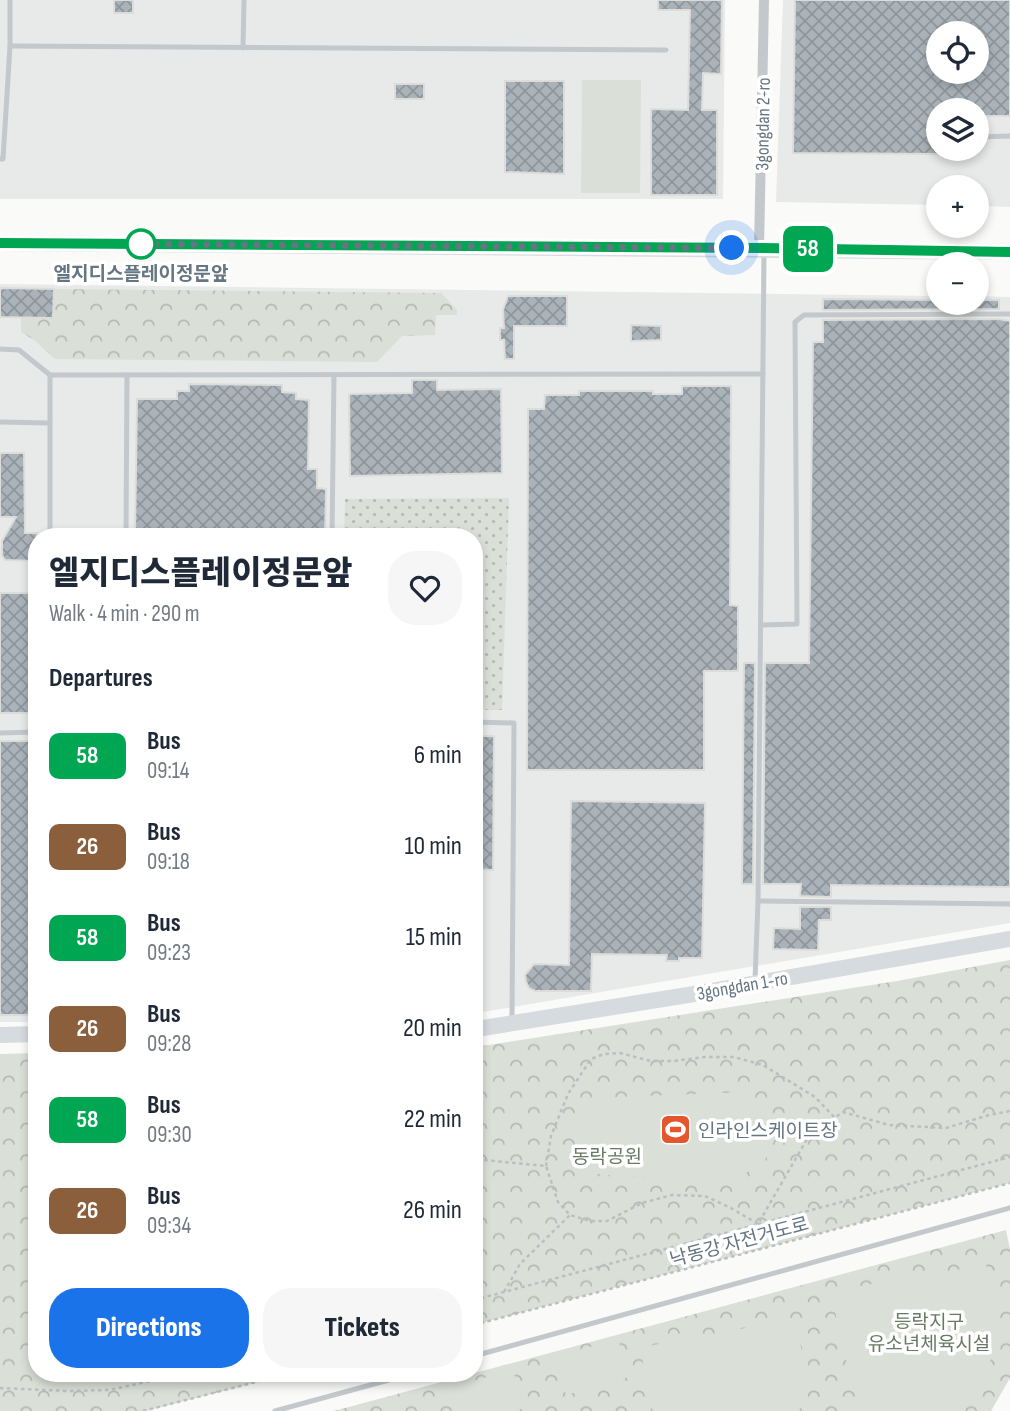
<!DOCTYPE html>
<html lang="en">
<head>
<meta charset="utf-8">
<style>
	:root { --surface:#fff; --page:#f6f6f7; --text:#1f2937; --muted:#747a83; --accent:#1a73e8 }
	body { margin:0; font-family:"Sofia Sans Condensed","Noto Sans KR",sans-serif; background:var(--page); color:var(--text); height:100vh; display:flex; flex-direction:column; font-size:26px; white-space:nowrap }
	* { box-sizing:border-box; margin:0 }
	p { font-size:23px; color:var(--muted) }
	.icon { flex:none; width:38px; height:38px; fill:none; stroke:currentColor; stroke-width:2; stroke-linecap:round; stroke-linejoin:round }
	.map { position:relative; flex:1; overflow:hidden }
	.panel { position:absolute; left:28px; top:528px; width:455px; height:854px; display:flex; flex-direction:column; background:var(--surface); border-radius:28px; box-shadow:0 4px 10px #0003 }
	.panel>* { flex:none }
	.badge { padding:0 14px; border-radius:10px; font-size:24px; line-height:46px }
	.tools { position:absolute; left:926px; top:21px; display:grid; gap:14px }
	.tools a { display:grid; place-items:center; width:63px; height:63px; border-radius:50%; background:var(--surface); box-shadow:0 4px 10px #0003; font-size:35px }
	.you { position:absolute; width:35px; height:35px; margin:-18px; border:5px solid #fff; border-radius:50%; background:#1a73e8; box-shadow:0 0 0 10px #1a73e833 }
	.map>.badge { position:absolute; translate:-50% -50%; box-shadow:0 0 0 4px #fff }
	h2 { padding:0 21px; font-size:26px; line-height:63px }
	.round { display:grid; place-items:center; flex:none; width:74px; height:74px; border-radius:28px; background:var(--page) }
	.headline { display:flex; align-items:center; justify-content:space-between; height:119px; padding:0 21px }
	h1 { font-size:33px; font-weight:800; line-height:52px }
	.action { display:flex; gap:14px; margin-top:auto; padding:14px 21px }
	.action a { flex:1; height:80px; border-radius:28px; background:var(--accent); color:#fff; font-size:28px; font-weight:800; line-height:80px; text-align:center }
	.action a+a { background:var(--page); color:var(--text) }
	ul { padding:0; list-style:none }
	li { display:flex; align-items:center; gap:21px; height:91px; padding:0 21px }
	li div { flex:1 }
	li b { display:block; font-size:26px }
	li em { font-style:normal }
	li .badge { min-width:77px; font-weight:700; text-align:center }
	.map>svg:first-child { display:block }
</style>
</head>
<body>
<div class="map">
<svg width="1010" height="1411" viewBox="0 0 1010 1411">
	<defs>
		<pattern id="grass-dots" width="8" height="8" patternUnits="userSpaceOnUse" patternTransform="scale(1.75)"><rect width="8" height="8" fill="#dadfd7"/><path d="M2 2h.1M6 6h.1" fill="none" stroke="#b4b9b4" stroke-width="1.8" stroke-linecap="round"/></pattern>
		<pattern id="park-crowns" width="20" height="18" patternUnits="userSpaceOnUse" patternTransform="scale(1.75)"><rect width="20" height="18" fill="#dadfd7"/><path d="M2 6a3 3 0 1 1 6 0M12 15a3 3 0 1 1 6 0" fill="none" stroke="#b4b9b4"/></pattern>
		<pattern id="building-cross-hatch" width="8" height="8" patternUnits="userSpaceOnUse" patternTransform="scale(1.75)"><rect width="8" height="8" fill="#aab3b9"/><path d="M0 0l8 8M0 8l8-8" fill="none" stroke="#8e969c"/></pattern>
	</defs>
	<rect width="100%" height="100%" fill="#fafaf8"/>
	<g fill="#e8e9e9" fill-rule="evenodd">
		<path d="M0,0h725l-2,199h-723z"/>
		<path d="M783,0h227v207l-33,-1 -1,-19h-38v18l-162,-3zM938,33h38v39h-38zM938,110h38v39h-38z"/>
		<path d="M0,284l938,12v7h38l1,-7 33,1v626l-527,89h-9v-475h-437v485h-37z"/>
	</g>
	<path fill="url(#grass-dots)" d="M509,498l-7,212h-28v-173h-130l1,-38z"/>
	<g fill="url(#park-crowns)">
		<path d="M54,289l387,4 16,17v5h-21l-1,20 -33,1 -25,26 -322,-3 -21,-19 -13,-8v-15h32z"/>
		<path d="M1010,960v223l-536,142v-280h15l408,-64z"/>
		<path d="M37,1053v321h252l-143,37h-146v-357z"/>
		<path d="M1006,1230l4,20v128l-19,33h-657z"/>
	</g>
	<g fill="#dadfd7">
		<path d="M582,80h59l-1,113h-59z"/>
		<path d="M747,1092l24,18 3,31 -10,21 -29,17 -130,-4 -11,-2c-26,-31 -25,-41 -3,-75z"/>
		<path d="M986,1265c4,13 9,27 11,42 6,38 -13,76 -38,104h-99l-22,-80 -4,-30 6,-10 25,-6z"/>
		<path d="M793,1319c11,34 16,57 6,92h-146l-7,-25 -4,-30 6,-10z"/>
		<path d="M618,1339l11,38 -63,18 -11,-38z"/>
		<path d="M513,1370l11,38 -11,3h-56l-6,-24z"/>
	</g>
	<g fill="url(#building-cross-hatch)" stroke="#dcdcda" stroke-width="2" fill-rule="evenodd">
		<rect x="114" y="0" width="19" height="13"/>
		<path d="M658,0h64l-1,74 -18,-1 -1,37h15v85h-66v-86l37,1 2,-100h-32z"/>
		<path d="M795,0h215v116h-34v-6h-38v44l-145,-1zM938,33h38v39h-38z"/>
		<path d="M505,81h59v93l-59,-2z"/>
		<rect x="395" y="84" width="29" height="15"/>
		<path d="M0,288l54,1 -1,29 -53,-1z"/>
		<path d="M508,296h59v30h-53v33h-9l-1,-19h-4v-12h4l-1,-18z"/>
		<path d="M823,299l115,1v3h38v-3h23v9l-176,1z"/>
		<path d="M999,319l11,2v566l-179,-2v12l-31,-1 1,-12h-38l2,-221h44l4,-321h10v-22z"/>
		<path d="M631,325l30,1v14l-30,1z"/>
		<path d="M412,380h25v10l64,-1 1,84 -152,3 -1,-82 63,-1z"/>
		<path d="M189,384l93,1v7l14,1v6l13,1 -1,69h9v19l9,1 -1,48h-190l2,-138h40v-8h12z"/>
		<path d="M682,386h49l-1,219 8,1v65h-34v99h-177l1,-361h16l1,-14h34v-4h74v3h29z"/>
		<path d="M0,453h24l1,80h12v28l-32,-1 -3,-5v-14l14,-24h-16z"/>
		<path d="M0,593h30l-1,120h-29z"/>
		<path d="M744,663h11l-2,221h-11z"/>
		<path d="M474,736h20l-1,134 -19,-1z"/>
		<rect x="0" y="741" width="37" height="274"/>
		<path d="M571,801l134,2 -3,155h-23v3h-13l1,-6 -75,-1 -1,37h-56l-6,-3 -3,-6 -1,-7 9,-11 35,1z"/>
		<path d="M800,907h31v13h-12l-1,30 -45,-1 1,-21 26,1z"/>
	</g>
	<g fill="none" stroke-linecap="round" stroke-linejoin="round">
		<g stroke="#bbbfc2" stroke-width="2.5" stroke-dasharray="3.5 3.5" stroke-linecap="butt">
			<path d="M474,1150l9,10"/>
			<path d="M546,1166l5,-30 17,-42 23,-35 13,-5 16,-1 31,8h23l31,-4h29l29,8 52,32 20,21"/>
			<path d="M474,1169l9,-9 63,6 12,36 12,13 20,6h17l35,-18 30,-8 33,1 26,12 27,16 52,-90 33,-22 46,13 57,3 43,-13 21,-4"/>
			<path d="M504,1292l16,-28 50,-49"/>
			<path d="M474,1300l536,-143"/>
			<path d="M474,1325l536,-142"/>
			<path d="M0,1388l69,3 40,-1 75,-16"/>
			<path d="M143,1411l144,-37"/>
		</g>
		<g stroke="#c3c8cc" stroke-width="5">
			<path d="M10,46l656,4"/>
			<path d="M243,48l1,-48"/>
			<path d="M976,137l34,-1"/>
			<path d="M0,159h3l7,-113v-46"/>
			<path d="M0,349l19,1 31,25 713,-1"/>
			<path d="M0,422l50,1"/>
			<path d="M50,537v-162"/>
			<path d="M126,537l1,-162"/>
			<path d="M332,537l2,-162"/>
			<path d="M761,625l36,-1 -2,-302 9,-7 206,-1"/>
			<path d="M474,722l40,1 -2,297"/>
			<path d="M0,733l37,-1"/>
			<path d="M758,901l252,3"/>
			<path d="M755,980l3,-79 6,-650"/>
			<path d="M474,1356l536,-148"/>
			<path d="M275,1411l136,-37"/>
		</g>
		<path stroke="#c3c8cc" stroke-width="10" d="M759,249l5,-249"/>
		<g stroke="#d6dbdf" stroke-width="16">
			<path d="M0,243l1010,9"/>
			<path d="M474,1028h9l205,-33 322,-56"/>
			<path d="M0,1035l37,-1"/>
		</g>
	</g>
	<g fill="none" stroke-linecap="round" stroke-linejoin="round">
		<defs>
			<path id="line" d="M0,243l759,5 251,4"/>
		</defs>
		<use href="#line" stroke="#fff" stroke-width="16"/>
		<use href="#line" stroke="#00a651" stroke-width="10"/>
		<path stroke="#657683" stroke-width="7" stroke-dasharray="0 12.6" d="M141,244h-5l596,4"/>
	</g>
	<defs>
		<symbol id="stadium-square" viewBox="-11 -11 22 22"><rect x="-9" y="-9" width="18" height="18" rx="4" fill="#e4572e" stroke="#fff"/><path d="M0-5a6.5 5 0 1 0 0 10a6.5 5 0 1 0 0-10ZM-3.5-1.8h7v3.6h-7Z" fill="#fff"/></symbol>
	</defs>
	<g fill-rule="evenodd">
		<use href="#stadium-square" x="658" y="1112" width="35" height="35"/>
	</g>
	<circle fill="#fff" stroke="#00a651" stroke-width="3.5" cx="141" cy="244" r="14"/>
	<g text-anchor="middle" stroke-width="7" stroke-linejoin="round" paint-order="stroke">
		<g font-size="19" fill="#657683" stroke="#fff">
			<text transform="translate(762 124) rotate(-89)" y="7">3gongdan 2-ro</text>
			<text transform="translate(742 985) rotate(-10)" y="7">3gongdan 1-ro</text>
			<text transform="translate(739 1241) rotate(-15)" y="7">낙동강 자전거도로</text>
		</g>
		<g font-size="19" font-weight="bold" fill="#657683" stroke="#fff">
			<text x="141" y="280">엘지디스플레이정문앞</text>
		</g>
		<g font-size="19" fill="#657683" stroke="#fff" text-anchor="start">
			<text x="698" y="1137">인라인스케이트장</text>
		</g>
		<g font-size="19" fill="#687a64" stroke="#fff">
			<text x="607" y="1163">동락공원</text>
			<text x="929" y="1328">등락지구<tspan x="929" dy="22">유소년체육시설</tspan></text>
		</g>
	</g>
</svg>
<div class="tools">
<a><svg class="icon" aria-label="locate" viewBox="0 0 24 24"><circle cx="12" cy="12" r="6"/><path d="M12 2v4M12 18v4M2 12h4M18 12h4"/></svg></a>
<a><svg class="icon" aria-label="layers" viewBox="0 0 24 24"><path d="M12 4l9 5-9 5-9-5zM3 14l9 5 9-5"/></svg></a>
<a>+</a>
<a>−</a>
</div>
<div class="you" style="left:732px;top:248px"></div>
<b class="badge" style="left:808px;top:249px;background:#00a651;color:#fff">58</b>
<section class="panel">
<div class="headline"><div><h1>엘지디스플레이정문앞</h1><p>Walk · 4 min · 290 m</p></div><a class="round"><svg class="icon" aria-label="heart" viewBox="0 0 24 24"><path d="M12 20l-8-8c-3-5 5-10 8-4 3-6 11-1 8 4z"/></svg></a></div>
<h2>Departures</h2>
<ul>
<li><span class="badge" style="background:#00a651;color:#fff">58</span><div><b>Bus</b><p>09:14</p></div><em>6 min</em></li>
<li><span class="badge" style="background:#8b5e3c;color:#fff">26</span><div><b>Bus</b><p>09:18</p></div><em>10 min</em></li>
<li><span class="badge" style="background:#00a651;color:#fff">58</span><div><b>Bus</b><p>09:23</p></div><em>15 min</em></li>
<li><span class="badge" style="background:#8b5e3c;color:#fff">26</span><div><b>Bus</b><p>09:28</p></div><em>20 min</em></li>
<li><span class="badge" style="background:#00a651;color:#fff">58</span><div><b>Bus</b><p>09:30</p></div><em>22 min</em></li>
<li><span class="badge" style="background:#8b5e3c;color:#fff">26</span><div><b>Bus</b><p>09:34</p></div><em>26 min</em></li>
</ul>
<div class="action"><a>Directions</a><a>Tickets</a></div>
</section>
</div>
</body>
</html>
